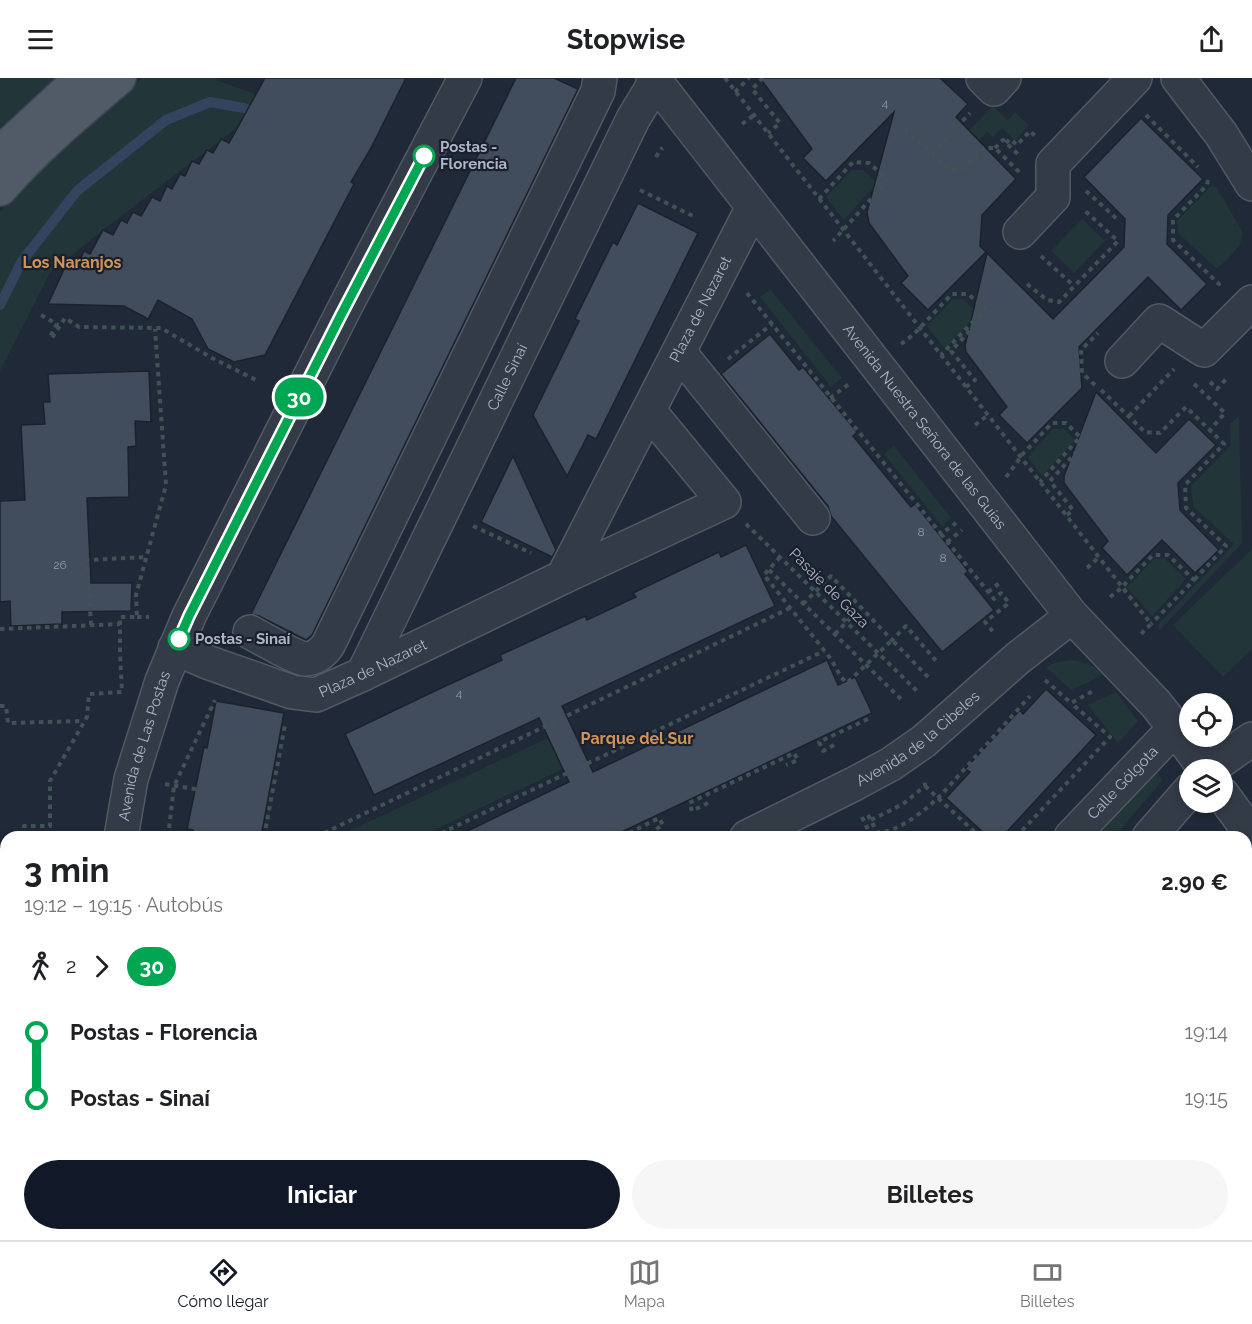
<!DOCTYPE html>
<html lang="es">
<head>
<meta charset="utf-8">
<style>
	:root { --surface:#fff; --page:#f6f6f6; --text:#202124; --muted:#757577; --line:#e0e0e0; --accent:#111827 }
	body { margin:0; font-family:Raleway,sans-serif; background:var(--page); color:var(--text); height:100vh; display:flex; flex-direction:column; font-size:22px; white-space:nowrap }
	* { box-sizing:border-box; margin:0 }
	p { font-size:20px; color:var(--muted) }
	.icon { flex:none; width:33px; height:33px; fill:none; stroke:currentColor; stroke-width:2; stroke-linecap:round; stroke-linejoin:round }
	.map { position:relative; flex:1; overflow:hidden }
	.drawer { position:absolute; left:0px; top:753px; width:1252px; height:410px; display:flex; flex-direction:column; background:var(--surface); border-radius:18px 18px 0 0; box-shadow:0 3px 9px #0003 }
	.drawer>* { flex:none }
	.badge { padding:0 12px; border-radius:20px; font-size:21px; line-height:39px }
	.buttons { position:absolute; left:1179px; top:615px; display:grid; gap:12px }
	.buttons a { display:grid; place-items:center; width:54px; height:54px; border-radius:50%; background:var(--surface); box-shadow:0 3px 9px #0003; font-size:30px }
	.map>.badge { position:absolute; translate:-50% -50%; box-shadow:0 0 0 3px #fff }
	.legs { display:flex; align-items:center; gap:9px; height:66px; padding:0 24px; font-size:20px }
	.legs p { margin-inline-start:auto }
	.summary { display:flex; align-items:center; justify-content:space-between; height:102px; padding:0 24px }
	h1 { font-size:33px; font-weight:700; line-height:45px }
	.cta { display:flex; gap:12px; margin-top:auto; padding:12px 24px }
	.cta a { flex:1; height:69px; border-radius:36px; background:var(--accent); color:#fff; font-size:24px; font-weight:700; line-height:69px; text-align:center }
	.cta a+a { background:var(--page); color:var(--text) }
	ul { padding:0 24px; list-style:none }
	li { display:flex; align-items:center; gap:21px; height:66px; font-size:22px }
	li i { display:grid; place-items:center; width:9px; height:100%; margin:0 8px; background:currentColor }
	li i::after { content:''; width:15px; height:15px; margin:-8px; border:4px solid; border-radius:50%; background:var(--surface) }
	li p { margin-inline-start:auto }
	li:first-child i { background:linear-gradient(#0000 50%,currentColor 0) }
	li:last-child i { background:linear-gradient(currentColor 50%,#0000 0) }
	header { display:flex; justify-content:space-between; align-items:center; height:78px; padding:0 24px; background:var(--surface); font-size:27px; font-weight:700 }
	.tabs { display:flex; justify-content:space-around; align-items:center; height:84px; border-top:2px solid var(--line); background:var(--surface); font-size:16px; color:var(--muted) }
	.tabs a { display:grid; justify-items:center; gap:3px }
	.tabs .selected { color:var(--accent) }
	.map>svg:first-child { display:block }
</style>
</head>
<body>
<header><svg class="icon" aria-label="menu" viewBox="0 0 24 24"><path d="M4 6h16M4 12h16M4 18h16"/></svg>Stopwise<svg class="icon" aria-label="share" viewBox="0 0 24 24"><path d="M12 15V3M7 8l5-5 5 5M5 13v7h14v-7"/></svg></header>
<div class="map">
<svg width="1252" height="1162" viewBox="0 0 1252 1162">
	<rect width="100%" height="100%" fill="#202937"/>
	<g fill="#223538">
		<path d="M0,0h57l-57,54z"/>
		<path d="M142,0h77l-3,2 36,13 32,16 -45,17 -136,104 -53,43 -50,98v-159l96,-97z"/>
		<path d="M993,28l15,14 7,-8 14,13 -14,16 -13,-13 -9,9 -6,-5 -28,29 -10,-10z"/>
		<path d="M852,92h11l14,13 -33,37 -18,-23z"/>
		<path d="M1212,107l5,3 25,43c3,15 -16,28 -25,38l-39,-36 -1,-12z"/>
		<path d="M1082,141l23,22 -31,32 -23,-22z"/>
		<path d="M770,211l72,89 -11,9 -71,-90z"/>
		<path d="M953,221h10l15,14 -33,36 -18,-23z"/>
		<path d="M1239,338l3,127 -82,87 -3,-4 77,-82 -41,-38 -2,-20 40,-41 -1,-21z"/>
		<path d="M1053,351h11l11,11 -33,36 -14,-19z"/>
		<path d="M894,368l57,72 -9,8 -58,-72z"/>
		<path d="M1252,471v100l-29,28 -50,-52z"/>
		<path d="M1164,480l22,21 -34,37 -25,-29 27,-28z"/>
		<path d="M1071,582c14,2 23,6 34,14l-34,16 -25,-23 11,-5z"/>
		<path d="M1116,614l22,29 -20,22 -30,-38z"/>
		<path d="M548,660l15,31 -144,68h-83z"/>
		<path d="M1156,694l4,4 2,5 -48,56h-25z"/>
	</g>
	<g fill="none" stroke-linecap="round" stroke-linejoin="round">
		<path stroke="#33445e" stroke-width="10" d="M0,227l22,-44 55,-70 89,-71 44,-18 34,6 15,7"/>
	</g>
	<g fill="#414c5c" stroke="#1b222e" stroke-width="1.5">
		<path d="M265,0h141l-35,70 -20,34 3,2 -89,171 -31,7 -26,-13 -16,-30 -34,-19 -10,19 -24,-13 -76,-2 19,-41 9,5 8,-17 6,3 13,-24 10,5 8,-15 6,3 6,-11 8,4 11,-19 8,4 7,-15 5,3 8,-15 5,2 7,-15 7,3 8,-14 6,3 8,-14 8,4z"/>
		<path d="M516,0h38l24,11 -266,546 -6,5 -47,-24 -8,-2z"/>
		<path d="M760,0h180l28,26 -12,13 60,62 -34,36 -2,31 6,6 -58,58 -27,-27 7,-7 -39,-53 -1,-5 -1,-6 27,-100 -68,69 -23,-23 9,-9z"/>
		<path d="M1141,40l62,61 -35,36 -1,29 40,40 -26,26 -33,-33 -69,70 3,41 -55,55 -28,-28 8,-8 -41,-55 -1,-6 22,-93 66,66 71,-72 1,-28 -41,-42z"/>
		<path d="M638,125l60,30 -102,206 -8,-4 -21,41 -34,-61 46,-94 -4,-2 38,-77 4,3z"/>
		<path d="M770,256l29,36 4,-3 54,65 -4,4 58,71 4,-3 53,67 -3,3 29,36 -52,42 -111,-136 -3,-10 -107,-132z"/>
		<path d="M149,293l2,51 -16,-1 1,25 -8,1 1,50 -42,1 4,85h41l-1,28 -69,1v12l-51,2 -1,-25 -10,1v-101l25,-1 -4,-75 24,-1 -2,-22h7l-2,-28z"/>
		<path d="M1096,314l60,61 33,-34 27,26 -38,38 2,27 39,40 -24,23 -33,-33 -35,35 -25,-27 6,-7 -44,-58v-7z"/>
		<path d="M513,378l43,94 -4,7 -71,-35z"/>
		<path d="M746,467l29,61 -213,100 31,66 234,-112 11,25 17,-8 17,36 -261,124h-156l114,-55 -30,-64 -165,77 -29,-61 94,-45 63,-29 -2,-5 85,-39 2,4 49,-23 -3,-4 29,-14 57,-27 2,5z"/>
		<path d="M1046,611l50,46 -94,102h-14l-42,-39 24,-26 -5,-3 55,-59 3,4z"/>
		<path d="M216,623l68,12 -23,124h-69l1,-7 -6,-1 17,-82 3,1z"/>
	</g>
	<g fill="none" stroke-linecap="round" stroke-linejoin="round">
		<defs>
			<g id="minor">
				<path id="s1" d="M653,0l419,538 84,88 19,24 31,42"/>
				<path d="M983,0l11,11 10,-11"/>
				<path d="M1178,0l43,56 31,50"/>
				<path d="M1020,154l33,-35v-33l82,-86"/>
				<path d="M679,274l134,166"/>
				<path d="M1122,283l37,-40 45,29 48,-48"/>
				<path d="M563,499l161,-75 -75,-91"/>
				<path d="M250,554c9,5 48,27 55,27 10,0 18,-7 23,-14l270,-554 2,-13"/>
				<path id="s2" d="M175,570l32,14 85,30 24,3 47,-21 200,-97 190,-370"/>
				<path id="s3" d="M363,596l270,-555 23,-38"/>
				<path d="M1208,692l44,-31"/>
				<path d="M1222,716l30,41"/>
				<path id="s4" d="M121,759l10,-58 31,-98 27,-65 152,-301 124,-237"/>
				<path id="s5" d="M747,759l107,-53 37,-20 33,-23 94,-83 54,-42"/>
				<path id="s6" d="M1071,759l104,-109"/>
				<path d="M1149,759l41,-47"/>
				<path d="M1246,975l6,-3"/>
				<path d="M33,1162l92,-5"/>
				<path d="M331,1162l1,-6"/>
				<path d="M600,1162l4,-6"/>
				<path d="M682,1162l5,-6"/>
				<path d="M972,1162l8,-6"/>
			</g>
			<g id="major">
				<path d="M0,75l81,-75"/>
				<path d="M0,111c36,-41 78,-76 119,-111"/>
			</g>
		</defs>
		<use href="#minor" stroke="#515965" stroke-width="36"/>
		<use href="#major" stroke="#3d4451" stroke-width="36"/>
		<g stroke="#3f5255" stroke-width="4" stroke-dasharray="4.5 4.5" stroke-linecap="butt">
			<path d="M725,0l426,546 -11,11"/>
			<path d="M763,0l-11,11 28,34 -12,10"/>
			<path d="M735,14l14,-14"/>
			<path d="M1146,37l52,52"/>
			<path d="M742,46l12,-9"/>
			<path d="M905,51l43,40h15l21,-21h11l25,25"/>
			<path d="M1006,65l4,-4 7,6 13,-14 5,5"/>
			<path d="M995,70l8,-8 18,17"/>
			<path d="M932,76l38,-41"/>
			<path d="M656,79l5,-8 2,-1"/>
			<path d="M1208,102l-1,5 -34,35v20l46,44 -1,1"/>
			<path d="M640,112l55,27"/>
			<path d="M1086,113l31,28"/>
			<path d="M819,121l34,-37 16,1 19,17 -55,61"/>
			<path d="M1041,178l33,30"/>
			<path d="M1027,206l20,16 12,2 59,-61 -35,-32"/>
			<path d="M747,215l194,241 15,-11"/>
			<path d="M41,237l16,9 -7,13 2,1 13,-20 14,9 82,1 51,30 44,22"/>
			<path d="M901,266l12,-9 39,-41h16l17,15 -44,46"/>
			<path d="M728,281l44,-35"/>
			<path d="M1210,304l7,7 11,-12"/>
			<path d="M1194,306l31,29 -15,17"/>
			<path d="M1095,307l-13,-12 -1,-23 17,-17"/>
			<path d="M966,309l9,-7 -24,-29 28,-30"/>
			<path d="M1101,312l44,42 15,1 26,-26 38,37 -39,41 1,23 40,38 -32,34"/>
			<path d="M830,320l19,-14"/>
			<path d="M1129,338l45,-47"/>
			<path d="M975,347l13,-10"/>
			<path d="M1006,399l12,-16 2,-4 32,-34h14l14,14 -40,45"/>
			<path d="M1067,437l6,-5 -23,-29 30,-33"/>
			<path d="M746,446l171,167"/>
			<path d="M473,448l58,27"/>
			<path d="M941,456l53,65 7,-6 8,10 -24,19 10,12"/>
			<path d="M947,464l15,-12"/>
			<path d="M780,479l-16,18 67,84 10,18 6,6 45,-43 38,39"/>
			<path d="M1087,490l12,-11"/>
			<path d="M769,492l135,132"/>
			<path d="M988,514l14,-11"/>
			<path d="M1110,519l9,-7 34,-35h15l26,25 -43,44"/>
			<path d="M803,526l28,-28 61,64 14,-14 31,36"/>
			<path d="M137,539h12"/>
			<path d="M91,547l-4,-65 60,-3"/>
			<path d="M0,551l120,-5"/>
			<path d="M835,556l26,-27"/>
			<path d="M1045,602l26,23 24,-13"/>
			<path d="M0,628h6l2,17 76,-2"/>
			<path d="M834,667l-11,6 -4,-9 51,-24"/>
			<path d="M165,706l35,6"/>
			<path d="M925,708l55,51"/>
			<path d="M708,725l-16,8 -3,-8 105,-50 4,7 -12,5"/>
			<path d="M868,737l9,17c20,2 51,-24 65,-38l88,-98"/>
			<path d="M862,739l8,17"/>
			<path d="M871,742l32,-16 22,-18v-4"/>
			<path d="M24,759v-11h26v-45l37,-64 2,-23 33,-2 -2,-39v-36h17l-1,-22 30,-110 -11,-156"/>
			<path d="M168,759l6,-51 41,-86"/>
			<path d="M264,759l21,-112"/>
			<path d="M316,759l474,-229"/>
			<path d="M433,759l391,-186"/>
			<path d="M621,759l38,-19 4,7 -10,6"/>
			<path d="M863,759l14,-5 2,5"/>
			<path d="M1016,759l94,-100 -39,-34"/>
			<path d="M1246,1108l6,8"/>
			<path d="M1122,1156l4,6"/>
			<path d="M166,1162v-6"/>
			<path d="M197,1162l3,-6"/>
			<path d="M1023,1162l8,-6"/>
		</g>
		<use href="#minor" stroke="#333b47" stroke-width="33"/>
		<use href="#major" stroke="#515a67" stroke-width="33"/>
	</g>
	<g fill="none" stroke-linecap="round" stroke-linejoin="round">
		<defs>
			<path id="line-1" d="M179,561l10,-23 152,-301 83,-159"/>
		</defs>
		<use href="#line-1" stroke="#fff" stroke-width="14"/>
		<use href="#line-1" stroke="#00a651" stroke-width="9"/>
	</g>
	<g fill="#fff" stroke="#00a651" stroke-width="3">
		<circle cx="424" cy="78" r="10"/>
		<circle cx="179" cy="561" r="10"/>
	</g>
	<g text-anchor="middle" stroke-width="4.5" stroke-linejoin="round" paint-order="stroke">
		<g font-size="12" fill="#939caa">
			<text x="885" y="29">4</text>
			<text x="921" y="458">8</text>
			<text x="943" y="484">8</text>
			<text x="60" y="491">26</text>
			<text x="459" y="619">4</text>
		</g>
		<g font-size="15" font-weight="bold" fill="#aeb6c4" stroke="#19202c" text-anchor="start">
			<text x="440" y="74">Postas -<tspan x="440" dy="17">Florencia</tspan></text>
			<text x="195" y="566">Postas - Sinaí</text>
		</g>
		<g font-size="15" fill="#aeb6c4" stroke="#19202c">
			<text dy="5" stroke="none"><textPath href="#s2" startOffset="724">Plaza de Nazaret</textPath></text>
			<text dy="5" stroke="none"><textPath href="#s3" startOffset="330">Calle Sinaí</textPath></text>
			<text dy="5" stroke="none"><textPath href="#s1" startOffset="442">Avenida Nuestra Señora de las Guías</textPath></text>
			<text transform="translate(829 510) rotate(45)" y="5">Pasaje de Gaza</text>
			<text dy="5" stroke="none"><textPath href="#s2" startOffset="212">Plaza de Nazaret</textPath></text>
			<text dy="5" stroke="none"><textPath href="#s5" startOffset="198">Avenida de la Cibeles</textPath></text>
			<text dy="5" stroke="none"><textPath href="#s4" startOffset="94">Avenida de Las Postas</textPath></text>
			<text dy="5" stroke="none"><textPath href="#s6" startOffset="75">Calle Gólgota</textPath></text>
		</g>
		<g font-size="16" font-weight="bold" fill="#d2935b" stroke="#19202c">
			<text x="72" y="190">Los Naranjos</text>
			<text x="637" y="666">Parque del Sur</text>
		</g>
	</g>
</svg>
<div class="buttons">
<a><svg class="icon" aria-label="locate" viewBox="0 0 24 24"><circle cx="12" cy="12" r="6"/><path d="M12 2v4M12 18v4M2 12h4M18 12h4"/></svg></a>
<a><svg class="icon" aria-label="layers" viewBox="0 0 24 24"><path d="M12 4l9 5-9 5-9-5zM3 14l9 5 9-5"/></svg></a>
</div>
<b class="badge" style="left:299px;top:319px;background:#00a651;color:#fff">30</b>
<section class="drawer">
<div class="summary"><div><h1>3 min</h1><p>19:12 – 19:15 · Autobús</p></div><b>2.90 €</b></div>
<div class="legs"><svg class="icon" aria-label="walk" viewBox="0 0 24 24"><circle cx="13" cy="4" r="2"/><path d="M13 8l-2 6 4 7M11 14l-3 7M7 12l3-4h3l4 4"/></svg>2<svg class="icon" aria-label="forward" viewBox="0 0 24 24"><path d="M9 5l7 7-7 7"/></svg><b class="badge" style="background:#00a651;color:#fff">30</b></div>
<ul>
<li><i style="color:#00a651"></i><b>Postas - Florencia</b><p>19:14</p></li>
<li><i style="color:#00a651"></i><b>Postas - Sinaí</b><p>19:15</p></li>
</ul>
<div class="cta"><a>Iniciar</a><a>Billetes</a></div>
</section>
</div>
<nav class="tabs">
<a class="selected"><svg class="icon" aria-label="directions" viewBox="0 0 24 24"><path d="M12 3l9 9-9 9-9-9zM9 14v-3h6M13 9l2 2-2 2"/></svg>Cómo llegar</a>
<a><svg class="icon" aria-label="map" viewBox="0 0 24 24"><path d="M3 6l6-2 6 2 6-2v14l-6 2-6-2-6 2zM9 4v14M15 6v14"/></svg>Mapa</a>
<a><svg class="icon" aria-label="tickets" viewBox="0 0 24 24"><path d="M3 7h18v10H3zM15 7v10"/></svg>Billetes</a>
</nav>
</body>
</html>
